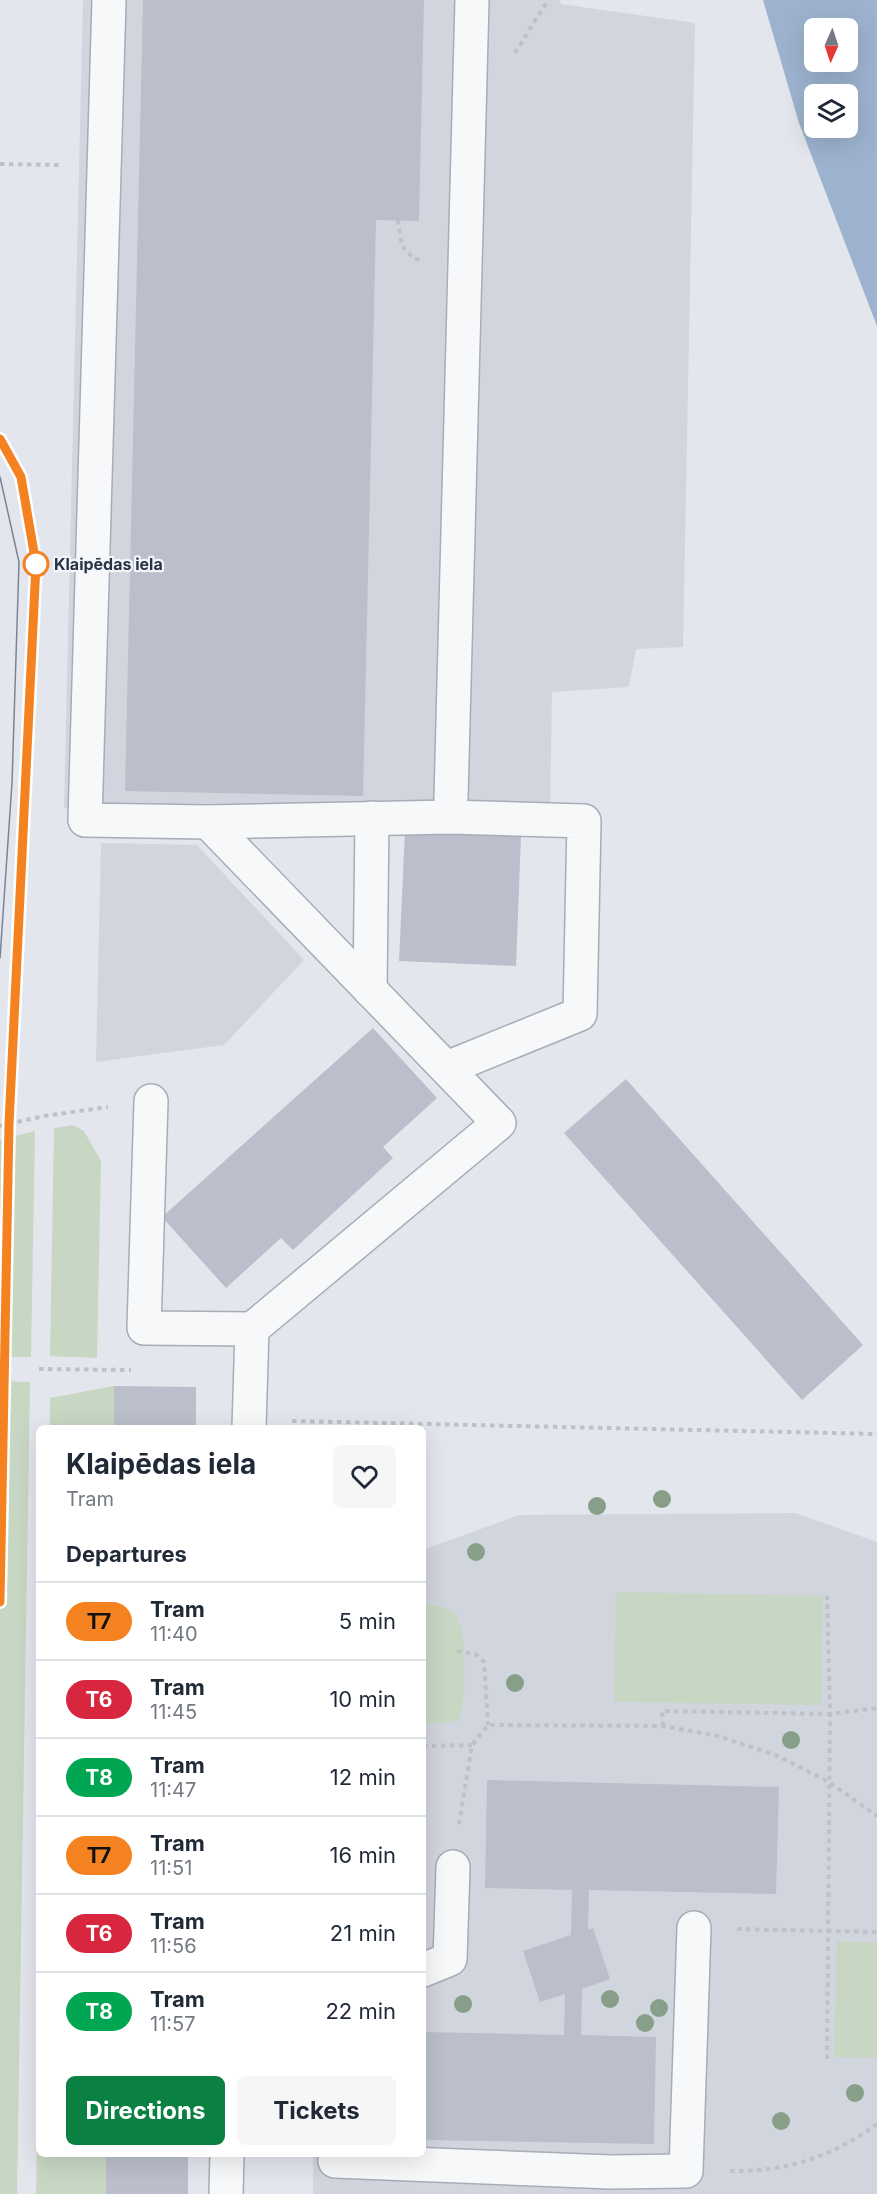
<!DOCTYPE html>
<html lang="en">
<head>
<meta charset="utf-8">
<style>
	:root { --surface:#fff; --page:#f6f6f7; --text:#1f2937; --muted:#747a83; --line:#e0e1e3; --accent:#0b8043 }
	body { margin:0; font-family:Inter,sans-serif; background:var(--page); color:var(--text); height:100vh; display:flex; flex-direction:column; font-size:22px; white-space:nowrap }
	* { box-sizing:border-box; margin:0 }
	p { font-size:20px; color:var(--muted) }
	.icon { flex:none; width:33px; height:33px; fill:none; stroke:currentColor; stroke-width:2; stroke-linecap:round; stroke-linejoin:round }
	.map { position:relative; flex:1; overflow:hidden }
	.side { position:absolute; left:36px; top:1425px; width:390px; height:732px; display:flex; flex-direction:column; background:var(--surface); border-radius:9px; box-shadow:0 6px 24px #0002 }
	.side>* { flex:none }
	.badge { padding:0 12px; border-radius:20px; font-size:21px; line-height:39px }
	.needle { width:39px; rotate:183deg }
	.controls { position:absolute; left:804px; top:18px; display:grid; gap:12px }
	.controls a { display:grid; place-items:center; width:54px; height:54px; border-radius:9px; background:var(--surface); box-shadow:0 6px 24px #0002; font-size:30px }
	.map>.badge { position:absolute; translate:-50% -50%; box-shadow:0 0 0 3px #fff }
	h2 { padding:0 30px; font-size:22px; line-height:54px }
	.round { display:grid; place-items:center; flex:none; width:63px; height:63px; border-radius:9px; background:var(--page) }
	.head { display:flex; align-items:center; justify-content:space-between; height:102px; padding:0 30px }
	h1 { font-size:28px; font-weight:700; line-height:45px }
	.button { display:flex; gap:12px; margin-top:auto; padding:12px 30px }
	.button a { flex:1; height:69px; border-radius:9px; background:var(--accent); color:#fff; font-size:24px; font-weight:700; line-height:69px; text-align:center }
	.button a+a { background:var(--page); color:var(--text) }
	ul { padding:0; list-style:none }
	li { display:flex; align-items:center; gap:18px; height:78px; padding:0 30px; border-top:2px solid var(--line) }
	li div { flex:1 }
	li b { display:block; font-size:22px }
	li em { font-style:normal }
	li .badge { min-width:66px; font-weight:700; text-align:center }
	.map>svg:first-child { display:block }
</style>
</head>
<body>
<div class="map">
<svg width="877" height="2194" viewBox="0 0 877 2194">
	<rect width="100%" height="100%" fill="#e3e6ec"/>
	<g fill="#d1d5de">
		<path d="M83,0h477l1,4 134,19 -12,624 -47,2 -7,38 -77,5 -2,119 -486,-3z"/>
		<path d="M101,843l96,2 107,115 -80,85 -128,17z"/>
		<path d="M796,1513l81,29v652h-564v-40h110v-604l96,-35z"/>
	</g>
	<g fill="#c8d7c4">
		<path d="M73,1125l11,6 17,30 -4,197 -47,-2 4,-228z"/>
		<path d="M35,1131l-4,226h-31v-217z"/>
		<path d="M0,1381l30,1 -13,812h-17z"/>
		<path d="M114,1386v42h-64v-30z"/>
		<path d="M616,1592l207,4 -2,109 -207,-3z"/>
		<path d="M423,1605c11,1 23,0 31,8 15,16 12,84 6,106l-14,4h-23z"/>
		<path d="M837,1941l40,1v116l-43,-1z"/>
		<path d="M39,2024v130h67v40h-70z"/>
	</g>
	<path fill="#9cb2ce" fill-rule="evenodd" d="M763,0h114v326l-78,-203zM814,28h34v34h-34zM814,94h34v34h-34z"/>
	<g fill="#babfcb">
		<path d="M143,0h281l-5,221 -43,-1 -13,576 -238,-5z"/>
		<path d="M405,830l116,6 -5,130 -117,-5z"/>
		<path d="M373,1028l64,70 -54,49 10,11 -100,92 -12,-12 -55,50 -64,-71z"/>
		<path d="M626,1079l237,266 -61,55 -238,-267z"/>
		<path d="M114,1386l82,1v41h-82z"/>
		<path d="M487,1780l292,7 -3,107 -187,-4 -1,40 5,-2 17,51 -28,10 -1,46 75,2 -2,107 -231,-4v-108l141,3 1,-41 -25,8 -17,-51 48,-16 1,-45 -87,-2z"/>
		<rect x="106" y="2154" width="82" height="40"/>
	</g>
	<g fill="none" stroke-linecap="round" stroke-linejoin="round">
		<defs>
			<g id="minor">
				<path d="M109,0l-24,820 123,2 242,-5 134,4 -4,193 -133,54"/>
				<path d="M451,798l21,-798"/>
				<path d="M370,990l2,-172"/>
				<path d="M151,1101l-7,227 108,1 247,-206 -291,-301"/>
				<path d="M249,1428l3,-99"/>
				<path d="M423,1970l27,-11 3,-92"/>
				<path d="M336,2154l-1,7 276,11 75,-1 8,-243"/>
				<path d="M226,2194l1,-40"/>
			</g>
		</defs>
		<use href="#minor" stroke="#a7acb7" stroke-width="36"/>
		<g stroke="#bdc1c8" stroke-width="4" stroke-dasharray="4.5 4.5" stroke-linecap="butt">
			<path d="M515,53l33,-53"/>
			<path d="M0,164l61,1"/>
			<path d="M398,220l4,26 12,13h10"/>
			<path d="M0,1126l44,-10 64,-9"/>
			<path d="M39,1369l92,1"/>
			<path d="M292,1421l585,13"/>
			<path d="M457,1651l19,3 8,8 4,63"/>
			<path d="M663,1726l-1,-15 168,3 47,-6"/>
			<path d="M423,1746l49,-1"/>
			<path d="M459,1824l13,-79 16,-20 175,1 55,10 60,20 51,26 48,34"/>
			<path d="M737,1929l140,3"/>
			<path d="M827,2059l3,-345 -3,-121"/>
			<path d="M730,2171c55,1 102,-14 147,-47"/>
		</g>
		<use href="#minor" stroke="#f7f8fa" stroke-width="33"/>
		<g stroke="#7b8497" stroke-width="1.5">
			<path d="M0,439l21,38 15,87 -27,560 -9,478"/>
			<path d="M0,477l19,85 -7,221 -12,175"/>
		</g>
	</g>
	<g fill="#879e88">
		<circle cx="662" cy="1499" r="9"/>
		<circle cx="597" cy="1506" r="9"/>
		<circle cx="476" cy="1552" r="9"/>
		<circle cx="515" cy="1683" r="9"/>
		<circle cx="791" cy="1740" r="9"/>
		<circle cx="610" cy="1999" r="9"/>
		<circle cx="463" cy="2004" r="9"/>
		<circle cx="659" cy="2008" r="9"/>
		<circle cx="645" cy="2023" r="9"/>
		<circle cx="855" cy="2093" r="9"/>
		<circle cx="781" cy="2121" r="9"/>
	</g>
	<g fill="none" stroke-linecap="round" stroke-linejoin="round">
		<defs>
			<path id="line" d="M0,439l21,38 15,87 -27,560 -9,478"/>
		</defs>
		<use href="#line" stroke="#fff" stroke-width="14"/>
		<use href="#line" stroke="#f58220" stroke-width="9"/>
	</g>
	<circle fill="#fff" stroke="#f58220" stroke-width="3" cx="36" cy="564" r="12"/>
	<g text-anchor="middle" stroke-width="4.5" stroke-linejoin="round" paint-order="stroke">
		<g font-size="16" font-weight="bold" fill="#293246" stroke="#f3f6f9" text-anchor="start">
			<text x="54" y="570">Klaipēdas iela</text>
		</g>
	</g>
</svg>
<div class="controls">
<a><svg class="needle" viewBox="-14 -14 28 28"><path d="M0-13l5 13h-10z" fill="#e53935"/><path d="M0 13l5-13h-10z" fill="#747a83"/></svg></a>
<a><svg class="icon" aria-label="layers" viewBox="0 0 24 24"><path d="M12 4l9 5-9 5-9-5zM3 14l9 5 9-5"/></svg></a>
</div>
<section class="side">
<div class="head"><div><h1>Klaipēdas iela</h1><p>Tram</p></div><a class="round"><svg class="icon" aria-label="heart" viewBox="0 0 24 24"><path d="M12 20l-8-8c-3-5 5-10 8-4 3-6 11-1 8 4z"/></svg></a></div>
<h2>Departures</h2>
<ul>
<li><span class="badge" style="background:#f58220;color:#111">T7</span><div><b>Tram</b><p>11:40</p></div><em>5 min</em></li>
<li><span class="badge" style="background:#d7263d;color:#fff">T6</span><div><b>Tram</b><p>11:45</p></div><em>10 min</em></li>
<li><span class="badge" style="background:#00a651;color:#fff">T8</span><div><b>Tram</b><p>11:47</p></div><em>12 min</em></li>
<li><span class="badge" style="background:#f58220;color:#111">T7</span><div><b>Tram</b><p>11:51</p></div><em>16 min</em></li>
<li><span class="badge" style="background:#d7263d;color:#fff">T6</span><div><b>Tram</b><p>11:56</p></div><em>21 min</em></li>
<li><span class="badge" style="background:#00a651;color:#fff">T8</span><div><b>Tram</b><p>11:57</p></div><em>22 min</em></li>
</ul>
<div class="button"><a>Directions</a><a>Tickets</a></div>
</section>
</div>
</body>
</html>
